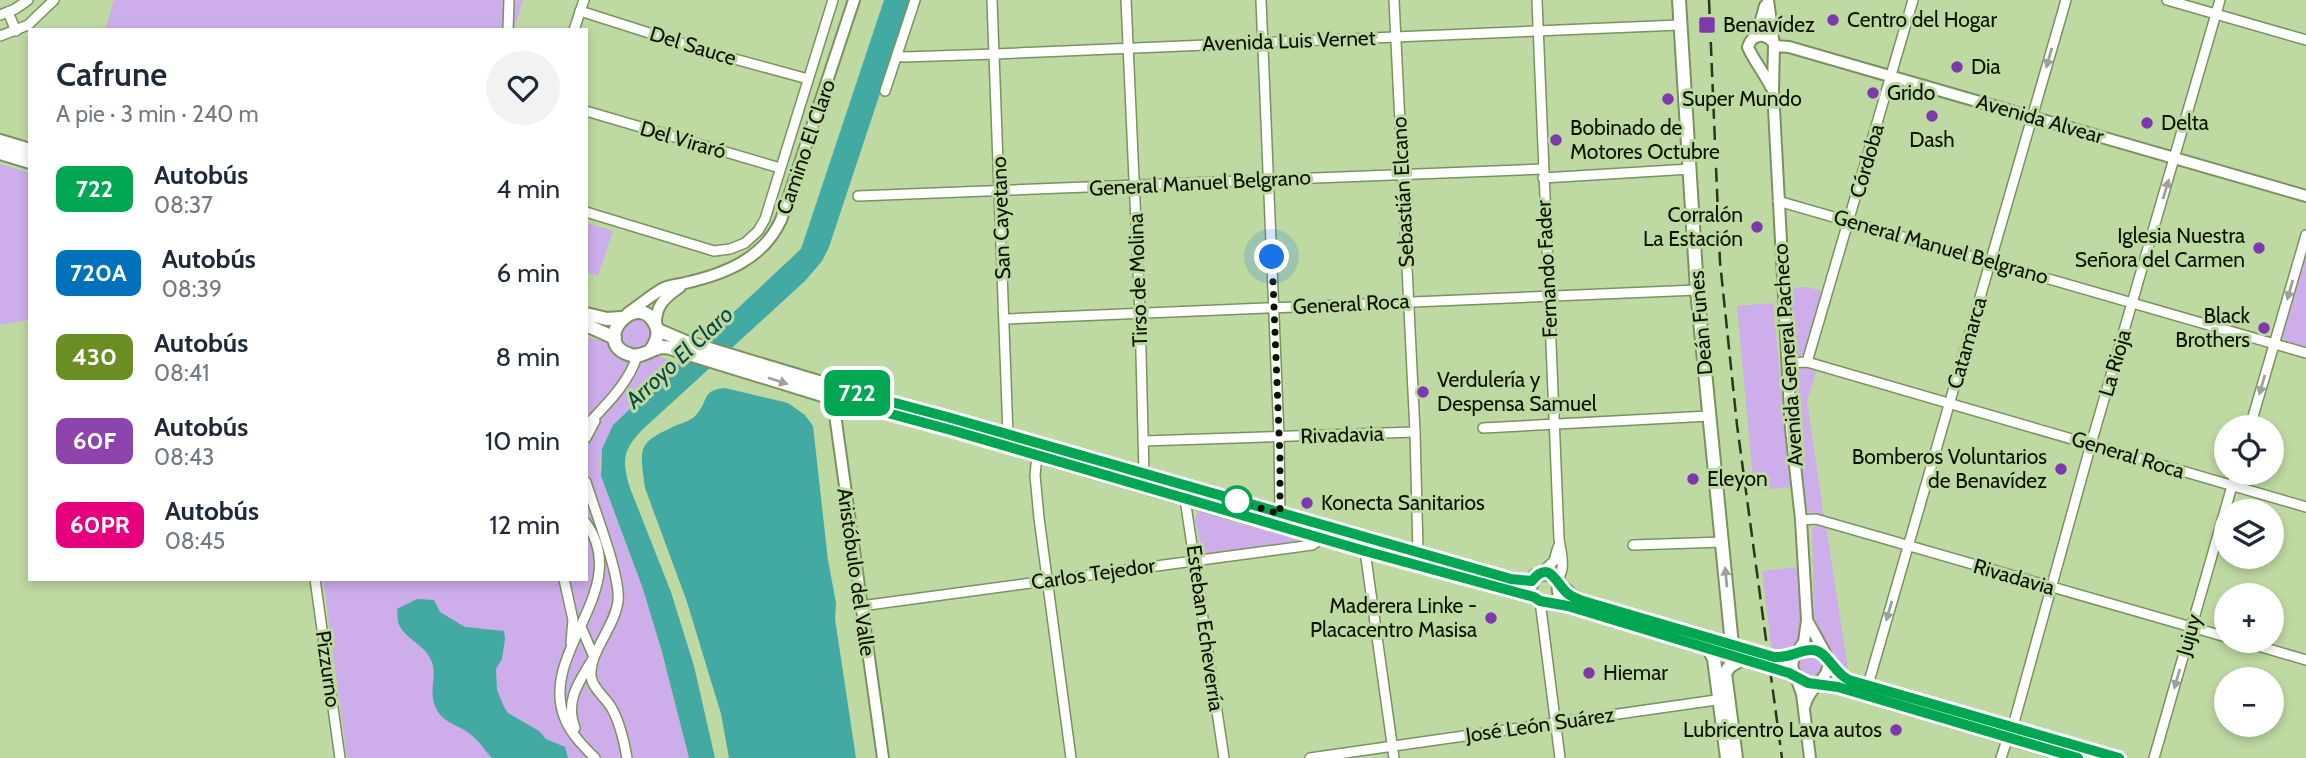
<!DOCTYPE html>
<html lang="es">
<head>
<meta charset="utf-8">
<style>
	:root { --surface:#fff; --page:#f2f2f3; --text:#1f2937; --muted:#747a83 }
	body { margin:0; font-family:Cabin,sans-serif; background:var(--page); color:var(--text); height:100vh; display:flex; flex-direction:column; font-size:26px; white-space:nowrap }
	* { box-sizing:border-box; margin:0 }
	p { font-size:23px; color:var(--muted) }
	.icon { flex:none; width:38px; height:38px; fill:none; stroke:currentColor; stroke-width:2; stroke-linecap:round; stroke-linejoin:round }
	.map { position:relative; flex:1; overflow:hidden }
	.drawer { position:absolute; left:28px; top:28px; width:560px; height:553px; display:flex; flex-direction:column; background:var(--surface); border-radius:0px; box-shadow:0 4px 10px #0003 }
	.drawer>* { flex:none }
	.badge { padding:0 14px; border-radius:10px; font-size:24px; line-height:46px }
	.buttons { position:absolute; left:2214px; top:415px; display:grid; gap:14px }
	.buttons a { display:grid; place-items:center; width:70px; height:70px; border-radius:50%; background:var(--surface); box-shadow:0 4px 10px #0003; font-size:35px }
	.you { position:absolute; width:35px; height:35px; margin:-18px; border:5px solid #fff; border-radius:50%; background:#1a73e8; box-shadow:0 0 0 10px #1a73e833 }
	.map>.badge { position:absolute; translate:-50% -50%; box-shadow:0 0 0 4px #fff }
	.round { display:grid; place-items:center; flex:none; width:74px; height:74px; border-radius:37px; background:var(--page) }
	.headline { display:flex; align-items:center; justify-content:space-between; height:119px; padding:0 28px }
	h1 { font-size:33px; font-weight:600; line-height:52px }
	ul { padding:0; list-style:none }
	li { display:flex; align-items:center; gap:21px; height:84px; padding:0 28px }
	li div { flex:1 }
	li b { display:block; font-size:26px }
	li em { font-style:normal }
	li .badge { min-width:77px; font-weight:700; text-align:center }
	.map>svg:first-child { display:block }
</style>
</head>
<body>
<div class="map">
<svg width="2306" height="758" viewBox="0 0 2306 758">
	<rect width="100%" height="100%" fill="#bfd9a2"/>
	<g fill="#ceadeb">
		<path d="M114,0h409l-9,30h-409z"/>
		<path d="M0,164l30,9v147l-30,5z"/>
		<path d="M586,223l27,8 -15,45 -12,-3z"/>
		<path d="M2306,249v98l-20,-6 -4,-4z"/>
		<path d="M1808,287l16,5 -20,64 -10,-1 -4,-67z"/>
		<path d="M1773,303l18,184 -37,3 -17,-184z"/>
		<path d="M637,316l14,8 1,15c-8,10 -16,13 -27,5l-4,-10v-6z"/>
		<path d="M586,337l20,5 19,18 13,1 18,-6 22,9 -65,61 -13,36 1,15 42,113 19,63 27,106h-342l-24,-179h263z"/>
		<path d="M1806,367l10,5 -9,29 17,116 -14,-4 -4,-5 -9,-73 -3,-60 5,-6z"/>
		<path d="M1207,511l11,6 24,8 12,-1 52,15 -3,3 -100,12 -8,-34 3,-8z"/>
		<path d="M1818,522l8,4 22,143 -3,2 -14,-18 -17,-36 -2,-88z"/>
		<path d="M1799,567l5,57 -2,9 -14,20 -16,-2 -10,-80z"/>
		<circle cx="1811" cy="666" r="12"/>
	</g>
	<g fill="#43aaa3">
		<path d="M884,0h27l-82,247 -7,14 -17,20 -163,149c-20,21 -20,31 -12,58l41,104 23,74 21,92h-26l-27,-106 -19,-63 -42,-113 1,-27 11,-24 188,-176z"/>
		<path d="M725,388l63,15 17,12 8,11 15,134 8,43 -1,16 21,139h-127l-8,-44 -34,-112 -42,-114c-6,-43 -7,-45 32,-63 6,-2 15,-5 19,-10 13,-14 5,-25 29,-27z"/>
		<path d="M417,599l17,1 6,12 25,15 39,4 1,8 -3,20 -6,10 1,21 7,17 4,6 31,18 7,8 19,8 3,11h-76c-7,-7 -14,-19 -22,-24 -14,-11 -30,-11 -36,-31 -5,-17 5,-31 -5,-47 -8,-13 -23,-17 -30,-31 -2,-5 -1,-10 -2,-16z"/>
	</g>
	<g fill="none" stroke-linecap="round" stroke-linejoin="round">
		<defs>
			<g id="minor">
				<path d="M992,0l16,435"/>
				<path d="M1126,0l14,313 4,162"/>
				<path d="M1261,0l18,437 1,77"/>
				<path d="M1394,0l21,432 3,120"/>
				<path d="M1537,0l22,539c2,14 7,28 -1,40"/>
				<path d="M2167,0l139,40"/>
				<path d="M580,11l129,41 99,27"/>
				<path d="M8,12l8,19"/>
				<path d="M0,15l15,-6 13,-9"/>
				<path d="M508,30l1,-30"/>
				<path d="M574,30l10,-30"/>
				<path d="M0,36l28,-11 26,-25"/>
				<path d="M897,56l7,1 91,-3 685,-29"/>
				<path d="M885,91l30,-91"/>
				<path d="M586,111l194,57"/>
				<path d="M1543,178l147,-9"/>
				<path d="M858,196l685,-27"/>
				<path d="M1778,201l528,152"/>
				<path d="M586,212l128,39 16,-2 15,-6 13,-12 7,-12 68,-219"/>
				<path d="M1005,319l692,-29"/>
				<path d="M1807,362l106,-362"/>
				<path d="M1789,363l18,-1 499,145"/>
				<path d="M586,426c19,-20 43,-43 51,-70"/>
				<path d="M2250,427l56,-192"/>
				<path d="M1483,428l226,-12"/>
				<path d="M586,438l9,-17"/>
				<path d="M1144,441l271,-9"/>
				<path d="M1037,456l-2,19 4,43 32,240"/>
				<path d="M586,482c8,27 35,94 32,119 -3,26 -29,51 -27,75 1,12 14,21 20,31 9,15 13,34 16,51"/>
				<path d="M1185,499l39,259"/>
				<path d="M1801,520l15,-1 410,118"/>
				<path d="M586,523c48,67 -49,129 -21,196 6,15 19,28 30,39"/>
				<path d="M1633,545l90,-3"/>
				<path d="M1365,551l29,207"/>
				<path d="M1541,573l13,-12 4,-14"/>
				<path d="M315,579l25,179"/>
				<path d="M564,579l9,41 -2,23"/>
				<path d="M1540,601l20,157"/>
				<path d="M861,606l451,-61 10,-7"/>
				<path d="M2238,640l68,20"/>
				<path d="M1868,685l198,-685"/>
				<path d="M2013,726l78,-282 129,-444"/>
				<path d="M575,728c-11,-28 5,-47 19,-71l-13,-30"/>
				<path d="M1310,758l413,-59"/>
				<path d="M2001,758l7,-21"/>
				<path d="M2154,758l82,-286"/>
			</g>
			<g id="tertiary">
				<path d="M1768,0l6,46 -1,44 18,339 10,91 6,100 -3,22 -10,14 -2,10 10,28 8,64"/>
				<path d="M1756,37l9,-31"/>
				<path d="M1774,46l15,1 517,149"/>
				<path d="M1771,87c-5,-11 -20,-31 -23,-40 4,-13 16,-15 25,-5"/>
				<path d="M628,313c12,-8 23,-18 36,-25 7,-3 14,-3 21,-5 40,-9 78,-24 96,-63l73,-220"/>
				<path d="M656,325c-1,-19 9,-28 24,-38"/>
				<path d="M832,393l51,365"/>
				<path d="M1805,705c5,-21 25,-25 24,-45l-22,-40"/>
			</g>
			<g id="secondary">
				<path d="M1679,0l18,290 35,355"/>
				<path d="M0,141l30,9"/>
				<path d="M0,153l30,9"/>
				<path d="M586,314l21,5 14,-1"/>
				<path d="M586,325l29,13"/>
				<path d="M658,330l28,12 146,44 119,32 560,161 21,2"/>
				<path d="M650,351c6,-8 10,-16 6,-25 -17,-40 -68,17 -25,29 12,3 20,-7 32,-8 5,0 11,2 16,4l153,47 120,32 285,84 297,83 6,4 28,5 221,67 19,10 30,4 239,71"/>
				<path d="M1560,585l12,11 11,5 191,56c18,1 24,-7 37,-7 16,-1 22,23 38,30l270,78"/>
				<path d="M1530,587l5,-11 12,-3 11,6 1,13"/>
				<path d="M1710,651l4,8 13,99"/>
				<path d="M1736,758l-11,-85 5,-7 10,-6"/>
			</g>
		</defs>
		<use href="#minor" stroke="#7b925e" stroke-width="12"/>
		<use href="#tertiary" stroke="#7b925e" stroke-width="14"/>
		<use href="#secondary" stroke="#7b925e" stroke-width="16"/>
		<use href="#minor" stroke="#fff" stroke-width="9"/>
		<use href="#tertiary" stroke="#fff" stroke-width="10"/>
		<use href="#secondary" stroke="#fff" stroke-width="12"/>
		<path stroke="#2b361e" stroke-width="2.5" stroke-dasharray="14 7" stroke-linecap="butt" d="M1709,0l11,262 17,163 45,333"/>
	</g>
	<defs><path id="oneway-solid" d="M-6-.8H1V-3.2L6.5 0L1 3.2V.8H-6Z" transform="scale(1.75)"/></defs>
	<g fill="#9ea19a">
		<use href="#oneway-solid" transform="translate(2049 58) rotate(106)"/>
		<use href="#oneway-solid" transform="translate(2166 189) rotate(-73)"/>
		<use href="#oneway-solid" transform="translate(2290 290) rotate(106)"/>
		<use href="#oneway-solid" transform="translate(778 381) rotate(18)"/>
		<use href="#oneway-solid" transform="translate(2262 385) rotate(106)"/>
		<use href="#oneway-solid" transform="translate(1726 577) rotate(-95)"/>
		<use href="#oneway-solid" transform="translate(1889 611) rotate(106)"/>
		<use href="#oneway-solid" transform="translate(2177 679) rotate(106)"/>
	</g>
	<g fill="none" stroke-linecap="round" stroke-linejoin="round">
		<defs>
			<path id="line" d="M2078,758l-240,-71 -30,-4 -19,-10 -221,-67 -28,-5 -6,-4 -169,-46 -414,-121 -119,-32v-12l119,32 560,161 21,2c17,-22 24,2 35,12 5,4 10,6 16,8l191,56c18,1 24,-7 37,-7 16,-1 22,23 38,30l270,78"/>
		</defs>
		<use href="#line" stroke="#fff" stroke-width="16"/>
		<use href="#line" stroke="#00a651" stroke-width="10"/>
		<path stroke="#0c1402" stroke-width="7" stroke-dasharray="0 12.6" d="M1237,501l43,13v-56l-8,-201"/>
	</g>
	<g fill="#7e3aad" stroke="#bfd9a2" stroke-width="2.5">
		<circle cx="1833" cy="20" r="7"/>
		<rect x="1698" y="16" width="18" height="18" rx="3.5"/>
		<circle cx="1957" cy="67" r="7"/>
		<circle cx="1873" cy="93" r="7"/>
		<circle cx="1668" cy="99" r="7"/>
		<circle cx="1932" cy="116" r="7"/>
		<circle cx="2147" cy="123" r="7"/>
		<circle cx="1556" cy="140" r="7"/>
		<circle cx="1757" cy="227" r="7"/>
		<circle cx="2259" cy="248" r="7"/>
		<circle cx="2264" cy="328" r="7"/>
		<circle cx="1423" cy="392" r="7"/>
		<circle cx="2061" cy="469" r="7"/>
		<circle cx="1693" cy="479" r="7"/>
		<circle cx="1307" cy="503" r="7"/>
		<circle cx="1491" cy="618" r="7"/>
		<circle cx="1589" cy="673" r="7"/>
		<circle cx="1896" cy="730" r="7"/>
	</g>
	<circle fill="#fff" stroke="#00a651" stroke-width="3.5" cx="1237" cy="501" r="14"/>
	<g text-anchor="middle" stroke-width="6" stroke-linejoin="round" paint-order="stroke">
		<g font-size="21" fill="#0c1402" stroke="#bfd9a2" text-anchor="start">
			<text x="1847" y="27">Centro del Hogar</text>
			<text x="1723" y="32">Benavídez</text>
			<text x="1971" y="74">Dia</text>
			<text x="1887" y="100">Grido</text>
			<text x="1682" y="106">Super Mundo</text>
			<text x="2161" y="130">Delta</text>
			<text x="1570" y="135">Bobinado de<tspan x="1570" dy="24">Motores Octubre</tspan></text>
			<text x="1932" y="147" text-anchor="middle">Dash</text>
			<text x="1743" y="222" text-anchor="end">Corralón<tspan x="1743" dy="24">La Estación</tspan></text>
			<text x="2245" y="243" text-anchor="end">Iglesia Nuestra<tspan x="2245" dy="24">Señora del Carmen</tspan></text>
			<text x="2250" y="323" text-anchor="end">Black<tspan x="2250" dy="24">Brothers</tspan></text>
			<text x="1437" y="387">Verdulería y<tspan x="1437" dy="24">Despensa Samuel</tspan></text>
			<text x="2047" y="464" text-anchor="end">Bomberos Voluntarios<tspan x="2047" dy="24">de Benavídez</tspan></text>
			<text x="1707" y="486">Eleyon</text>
			<text x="1321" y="510">Konecta Sanitarios</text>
			<text x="1477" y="613" text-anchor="end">Maderera Linke -<tspan x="1477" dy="24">Placacentro Masisa</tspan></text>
			<text x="1603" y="680">Hiemar</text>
			<text x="1882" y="737" text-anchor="end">Lubricentro Lava autos</text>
		</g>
		<g font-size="21" fill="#0c1402" stroke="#bfd9a2">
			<text transform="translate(1289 41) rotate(-2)" y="7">Avenida Luis Vernet</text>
			<text transform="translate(693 46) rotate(17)" y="7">Del Sauce</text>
			<text transform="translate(2040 119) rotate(16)" y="7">Avenida Alvear</text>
			<text transform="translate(683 140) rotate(16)" y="7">Del Viraró</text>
			<text transform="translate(806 147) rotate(-71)" y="7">Camino El Claro</text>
			<text transform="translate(1867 161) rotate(-74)" y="7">Córdoba</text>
			<text transform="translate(1200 183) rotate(-3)" y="7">General Manuel Belgrano</text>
			<text transform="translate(1403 192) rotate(-93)" y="7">Sebastián Elcano</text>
			<text transform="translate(1001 218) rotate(-92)" y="7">San Cayetano</text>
			<text transform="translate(1941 247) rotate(16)" y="7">General Manuel Belgrano</text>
			<text transform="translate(1547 269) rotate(-93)" y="7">Fernando Fader</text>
			<text transform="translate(1138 280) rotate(-92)" y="7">Tirso de Molina</text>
			<text transform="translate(1351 304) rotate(-3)" y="7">General Roca</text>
			<text transform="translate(1701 323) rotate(-95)" y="7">Deán Funes</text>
			<text transform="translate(1967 343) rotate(-74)" y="7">Catamarca</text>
			<text transform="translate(1788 355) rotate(-94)" y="7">Avenida General Pacheco</text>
			<text transform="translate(2115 363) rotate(-74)" y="7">La Rioja</text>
			<text transform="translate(1342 435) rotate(-2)" y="7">Rivadavia</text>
			<text transform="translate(2128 455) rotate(17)" y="7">General Roca</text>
			<text transform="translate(856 572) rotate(82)" y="7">Aristóbulo del Valle</text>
			<text transform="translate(1093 574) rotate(-8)" y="7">Carlos Tejedor</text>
			<text transform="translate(2014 577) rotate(16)" y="7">Rivadavia</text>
			<text transform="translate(1205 628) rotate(82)" y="7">Esteban Echeverría</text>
			<text transform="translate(2189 635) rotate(-74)" y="7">Jujuy</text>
			<text transform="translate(328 669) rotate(82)" y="7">Pizzurno</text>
			<text transform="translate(1540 725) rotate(-8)" y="7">José León Suárez</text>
		</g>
		<g font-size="23" font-style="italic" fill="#084844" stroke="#bfd9a2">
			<text transform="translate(679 357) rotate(-43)" y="8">Arroyo El Claro</text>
		</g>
	</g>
</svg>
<div class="buttons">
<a><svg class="icon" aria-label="locate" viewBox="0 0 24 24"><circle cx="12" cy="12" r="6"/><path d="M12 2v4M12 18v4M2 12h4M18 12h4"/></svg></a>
<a><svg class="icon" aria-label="layers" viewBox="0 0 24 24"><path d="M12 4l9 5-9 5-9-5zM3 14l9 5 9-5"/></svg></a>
<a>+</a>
<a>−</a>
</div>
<div class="you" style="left:1272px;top:257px"></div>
<b class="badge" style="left:857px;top:393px;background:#00a651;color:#fff">722</b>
<section class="drawer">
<div class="headline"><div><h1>Cafrune</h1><p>A pie · 3 min · 240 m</p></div><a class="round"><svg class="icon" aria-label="heart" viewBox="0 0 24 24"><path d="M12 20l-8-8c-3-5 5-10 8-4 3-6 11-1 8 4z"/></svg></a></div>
<ul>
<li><span class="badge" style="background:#00a651;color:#fff">722</span><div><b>Autobús</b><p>08:37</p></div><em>4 min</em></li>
<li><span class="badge" style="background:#0072bc;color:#fff">720A</span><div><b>Autobús</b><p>08:39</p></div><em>6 min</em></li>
<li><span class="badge" style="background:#6b8e23;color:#fff">430</span><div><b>Autobús</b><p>08:41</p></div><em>8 min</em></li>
<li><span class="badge" style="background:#8e44ad;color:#fff">60F</span><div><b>Autobús</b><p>08:43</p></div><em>10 min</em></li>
<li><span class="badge" style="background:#e6007e;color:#fff">60PR</span><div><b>Autobús</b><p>08:45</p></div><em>12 min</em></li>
</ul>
</section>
</div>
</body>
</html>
